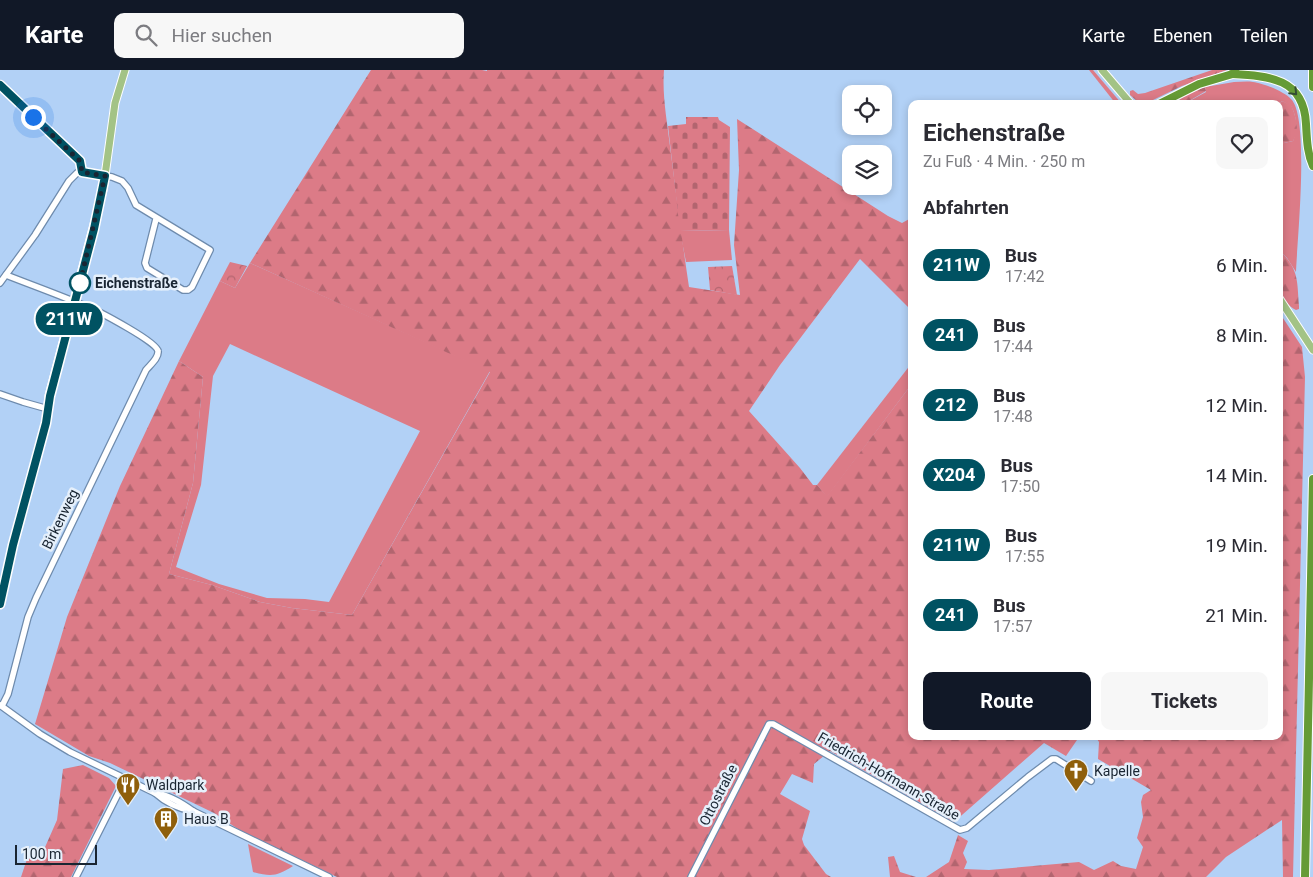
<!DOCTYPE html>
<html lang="de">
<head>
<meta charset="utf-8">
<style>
	:root { --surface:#fff; --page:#f7f7f7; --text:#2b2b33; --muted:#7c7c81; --accent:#111827 }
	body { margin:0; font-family:Roboto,sans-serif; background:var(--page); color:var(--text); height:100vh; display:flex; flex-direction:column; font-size:19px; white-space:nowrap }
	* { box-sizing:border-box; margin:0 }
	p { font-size:16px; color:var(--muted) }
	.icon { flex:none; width:28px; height:28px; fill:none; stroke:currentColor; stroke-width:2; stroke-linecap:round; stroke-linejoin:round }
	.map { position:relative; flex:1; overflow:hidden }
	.panel { position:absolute; left:908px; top:30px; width:375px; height:640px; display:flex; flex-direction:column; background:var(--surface); border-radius:10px; box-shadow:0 2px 8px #0003 }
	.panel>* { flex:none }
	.badge { padding:0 10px; border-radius:16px; font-size:18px; line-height:32px }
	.controls { position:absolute; left:842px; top:15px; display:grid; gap:10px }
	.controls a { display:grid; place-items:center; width:50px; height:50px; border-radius:10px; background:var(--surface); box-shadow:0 2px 8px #0003; font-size:25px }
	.scale { position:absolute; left:15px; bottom:12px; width:82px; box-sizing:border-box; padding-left:5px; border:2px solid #192532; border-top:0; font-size:14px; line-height:18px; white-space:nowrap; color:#192532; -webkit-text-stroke:4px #e6f0fb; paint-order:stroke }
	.you { position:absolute; width:25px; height:25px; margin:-12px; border:4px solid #fff; border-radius:50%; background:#1a73e8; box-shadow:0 0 0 8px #1a73e833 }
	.map>.badge { position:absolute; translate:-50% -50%; box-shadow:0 0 0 2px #fff }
	h2 { padding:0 15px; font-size:19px; line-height:45px }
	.round { display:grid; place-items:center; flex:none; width:52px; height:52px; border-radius:10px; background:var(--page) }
	.summary { display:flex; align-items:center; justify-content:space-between; height:85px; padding:0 15px }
	h1 { font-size:24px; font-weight:700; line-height:38px }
	.action { display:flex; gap:10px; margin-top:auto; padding:10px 15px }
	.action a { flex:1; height:58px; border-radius:10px; background:var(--accent); color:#fff; font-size:20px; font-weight:700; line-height:58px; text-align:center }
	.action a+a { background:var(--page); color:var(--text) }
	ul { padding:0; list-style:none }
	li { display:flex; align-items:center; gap:15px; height:70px; padding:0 15px }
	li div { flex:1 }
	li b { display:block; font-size:19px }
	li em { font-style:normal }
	li .badge { min-width:55px; font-weight:700; text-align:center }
	header { display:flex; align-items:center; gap:30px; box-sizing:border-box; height:70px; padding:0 25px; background:var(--accent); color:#fff }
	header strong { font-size:24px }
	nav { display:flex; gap:28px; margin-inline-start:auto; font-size:18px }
	.search { width:350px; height:45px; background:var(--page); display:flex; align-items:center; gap:12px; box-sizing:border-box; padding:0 18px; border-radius:10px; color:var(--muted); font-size:19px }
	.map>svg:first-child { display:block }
</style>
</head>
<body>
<header>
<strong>Karte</strong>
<div class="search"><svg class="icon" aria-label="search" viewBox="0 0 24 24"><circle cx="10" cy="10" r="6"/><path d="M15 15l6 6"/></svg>Hier suchen</div>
<nav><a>Karte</a><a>Ebenen</a><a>Teilen</a></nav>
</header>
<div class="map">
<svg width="1313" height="807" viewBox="0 0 1313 807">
	<defs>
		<pattern id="forest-firs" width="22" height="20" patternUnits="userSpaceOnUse" patternTransform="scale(1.25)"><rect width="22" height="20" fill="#dc7b87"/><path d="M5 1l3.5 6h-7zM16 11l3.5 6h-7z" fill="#b2656f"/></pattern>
		<pattern id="cemetery-stones" width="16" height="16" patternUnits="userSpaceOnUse" patternTransform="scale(1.25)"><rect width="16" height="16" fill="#dc7b87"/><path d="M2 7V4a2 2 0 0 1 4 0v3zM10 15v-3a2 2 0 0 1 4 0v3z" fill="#b2656f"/></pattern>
		<pattern id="park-crowns" width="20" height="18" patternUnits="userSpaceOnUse" patternTransform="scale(1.25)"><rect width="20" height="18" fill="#dc7b87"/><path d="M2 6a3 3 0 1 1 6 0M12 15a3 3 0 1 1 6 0" fill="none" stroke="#b2656f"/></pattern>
	</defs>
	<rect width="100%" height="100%" fill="#b2d1f6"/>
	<g fill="#dc7b87" fill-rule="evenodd">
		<path d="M1234,12c6,0 13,-1 19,0 10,1 32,10 38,17 19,18 6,143 5,173l-9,-14 -8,-8v-106l14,-3c5,-12 4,-24 -2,-35l-9,-5 -3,3h-95l22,-12 -1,-5z"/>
		<path d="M729,160l3,30 -46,2 -6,-31z"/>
		<path d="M250,193l240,108 -138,244 -60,-7 -32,-6 -48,-17 -43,-11 24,-91 10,-106 -24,-16 41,-80 15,7zM230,274l190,87 -91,171 -24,-3 -38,-1 -48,-14 -43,-17 25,-82 12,-109z"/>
		<path d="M911,294v21l-84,112 -10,-12z"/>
		<path d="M248,774l45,22c-16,10 -21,11 -40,6z"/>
	</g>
	<g fill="url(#forest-firs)">
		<path d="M371,0h111l5,1v-1h177c-2,25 3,51 6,76 6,48 12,94 19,141l51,8 -6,-50 5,-75 -2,-51 151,97 14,7 9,-5v92l-51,-51 -80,106 -31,46 51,57 13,17h4l10,11 84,-111v351h165l1,4 -11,16 -22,-13 -90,79 -124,-71 -16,13 -1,19 -21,-9 -12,20 30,17 -8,28 2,6 22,29 5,3h-494l-96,-46 -27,-18 -104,-50 -21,-7 -54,-32 32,-107 53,-131 59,-125 24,16 -10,106 -24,91 43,11 48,17 32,6 60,7 138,-243 -240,-109z"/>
		<path d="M1089,0h4l29,34h-6z"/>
		<path d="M1212,0h15l-45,16 -29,14 -9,3 -7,-2 -7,-6v-4l3,-1 5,4 7,-1z"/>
		<path d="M1205,17l1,4 -22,13h-11l13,-9z"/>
		<path d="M1282,31l9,4c5,11 9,26 2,36l-14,3v-40z"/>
		<path d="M1279,180c20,19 18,30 20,56v3l-3,1c-22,-12 -17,-37 -17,-60z"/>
		<path d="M1279,242l23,35 3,30 -12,500h-10l-1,-57 -56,37 -20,20h-280l23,-15 9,-27 10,6 -5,12 4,9 -3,7 25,1 90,-8 15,8 19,-9 8,5 15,3 7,-22 -6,-9 6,-21 -2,-15 2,-7 8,-5 -53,-31 1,-17 -4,-6h184z"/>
		<path d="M83,695l26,13 7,8 -45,91h-50l6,-18 15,-5 15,-34 6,-51z"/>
		<path d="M894,786l6,16 16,5h-26l-2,-20z"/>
	</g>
	<path fill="url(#cemetery-stones)" d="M686,47h32l1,3 11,7 -1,103 -49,1 -12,-105 18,-2z"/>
	<g fill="url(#park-crowns)">
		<path d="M230,192l17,4 -12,22 -15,-7z"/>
		<path d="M732,196l5,29 -27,-5 -2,-23z"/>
	</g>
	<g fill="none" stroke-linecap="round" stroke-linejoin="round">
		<defs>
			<g id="minor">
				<path d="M0,14l80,77 1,11"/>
				<path d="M81,102l31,5 10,4 6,7 8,17 74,45 -18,37 -4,3h-5l-36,-22 -2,-5 11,-44"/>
				<path d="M0,213l35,-48 34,-54 8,-8 4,-1"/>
				<path d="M0,324l23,8 25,7"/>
				<path d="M0,635l40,29 30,18 85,41c14,2 27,10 38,18l136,66"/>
				<path d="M2,636l6,-12 20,-77 8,-19 110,-228c4,-5 13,-12 12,-19 -1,-9 -58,-39 -68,-43 -28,-12 -56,-22 -84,-33"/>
				<path d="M155,723c10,9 24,16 38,18"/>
				<path d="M76,807l50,-99"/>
				<path d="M691,807l78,-153h4l187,106 7,-2 61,-51 24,-18h4l35,22"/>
			</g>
			<g id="major">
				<path d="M1102,0l29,34"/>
				<path d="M1279,228l34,52"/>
				<path d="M0,534l13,-59 33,-122 3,-27 54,-206 12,-87 10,-33"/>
			</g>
			<g id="highway">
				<path d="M1313,0v17"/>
				<path d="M1232,4c37,2 72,4 74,50 1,16 1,28 7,42"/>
				<path d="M1159,34l40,-20 37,-11"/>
				<path d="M1305,807l8,-398"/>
			</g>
		</defs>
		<use href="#minor" stroke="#6e8bad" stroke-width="8"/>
		<use href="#major" stroke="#fff" stroke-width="9"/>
		<use href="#highway" stroke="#fff" stroke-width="10"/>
		<use href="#minor" stroke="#fff" stroke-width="5.5"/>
		<use href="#major" stroke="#a3c386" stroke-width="7"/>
		<use href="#highway" stroke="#659b36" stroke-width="8"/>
	</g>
	<defs><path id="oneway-chevron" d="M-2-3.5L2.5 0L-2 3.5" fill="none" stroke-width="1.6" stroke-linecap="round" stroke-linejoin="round" transform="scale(1.25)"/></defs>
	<use stroke="#344e33" href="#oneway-chevron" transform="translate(1294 22) rotate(46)"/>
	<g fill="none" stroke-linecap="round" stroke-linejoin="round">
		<defs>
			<path id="line" d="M0,15l80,76 2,11 23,4 -11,53 -44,167 -4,27 -33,122 -13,59"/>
		</defs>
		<use href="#line" stroke="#fff" stroke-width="11"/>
		<use href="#line" stroke="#005262" stroke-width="8"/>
		<path stroke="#192532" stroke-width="5" stroke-dasharray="0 9" d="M33,47l47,44 2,11 23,4 -25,107"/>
	</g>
	<defs>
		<symbol id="church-pin" viewBox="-11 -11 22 30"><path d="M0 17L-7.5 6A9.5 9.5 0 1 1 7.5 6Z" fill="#8f5f0b" stroke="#e6f0fb"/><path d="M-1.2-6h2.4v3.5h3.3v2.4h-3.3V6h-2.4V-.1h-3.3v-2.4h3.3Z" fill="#fff"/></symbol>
		<symbol id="restaurant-pin" viewBox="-11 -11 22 30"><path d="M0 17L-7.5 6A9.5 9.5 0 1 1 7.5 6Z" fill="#8f5f0b" stroke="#e6f0fb"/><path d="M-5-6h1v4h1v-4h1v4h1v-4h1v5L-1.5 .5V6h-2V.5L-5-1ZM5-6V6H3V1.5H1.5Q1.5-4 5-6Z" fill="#fff"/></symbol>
		<symbol id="building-pin" viewBox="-11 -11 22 30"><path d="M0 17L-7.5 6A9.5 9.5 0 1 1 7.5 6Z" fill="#8f5f0b" stroke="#e6f0fb"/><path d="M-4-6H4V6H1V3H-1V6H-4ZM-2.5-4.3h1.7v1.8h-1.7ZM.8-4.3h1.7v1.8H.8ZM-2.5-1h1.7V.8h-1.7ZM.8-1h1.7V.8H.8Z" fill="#fff"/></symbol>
	</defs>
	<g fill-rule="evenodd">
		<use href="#church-pin" x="1062" y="687" width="28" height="38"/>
		<use href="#restaurant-pin" x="114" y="701" width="28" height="38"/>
		<use href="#building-pin" x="152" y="735" width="28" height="38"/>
	</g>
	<circle fill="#fff" stroke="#005262" stroke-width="2.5" cx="80" cy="213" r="10"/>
	<g text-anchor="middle" stroke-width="5" stroke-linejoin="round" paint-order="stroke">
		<g font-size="14" font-weight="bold" fill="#192532" stroke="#e6f0fb" text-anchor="start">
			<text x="95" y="218">Eichenstraße</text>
		</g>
		<g font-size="14" fill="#192532" stroke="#e6f0fb">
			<text transform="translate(60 449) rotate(-64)" y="5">Birkenweg</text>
			<text transform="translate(889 706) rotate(30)" y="5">Friedrich-Hofmann-Straße</text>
			<text transform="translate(718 725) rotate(-63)" y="5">Ottostraße</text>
		</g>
		<g font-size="14" fill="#192532" stroke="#e6f0fb" text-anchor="start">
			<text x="1094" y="706">Kapelle</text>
			<text x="146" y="720">Waldpark</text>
			<text x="184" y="754">Haus B</text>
		</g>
	</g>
</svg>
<div class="controls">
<a><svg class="icon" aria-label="locate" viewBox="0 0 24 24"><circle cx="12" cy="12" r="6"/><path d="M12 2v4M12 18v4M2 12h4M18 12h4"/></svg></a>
<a><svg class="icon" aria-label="layers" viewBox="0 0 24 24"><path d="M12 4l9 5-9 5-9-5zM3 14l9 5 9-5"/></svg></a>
</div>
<div class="scale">100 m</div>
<div class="you" style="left:33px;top:47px"></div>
<b class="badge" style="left:69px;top:249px;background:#005262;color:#fff">211W</b>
<section class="panel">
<div class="summary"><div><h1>Eichenstraße</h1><p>Zu Fuß · 4 Min. · 250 m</p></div><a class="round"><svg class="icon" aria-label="heart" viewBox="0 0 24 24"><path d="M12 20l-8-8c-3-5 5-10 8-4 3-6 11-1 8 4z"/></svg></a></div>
<h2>Abfahrten</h2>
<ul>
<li><span class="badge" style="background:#005262;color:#fff">211W</span><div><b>Bus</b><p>17:42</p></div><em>6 Min.</em></li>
<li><span class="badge" style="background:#005262;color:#fff">241</span><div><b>Bus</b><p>17:44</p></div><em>8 Min.</em></li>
<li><span class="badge" style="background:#005262;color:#fff">212</span><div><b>Bus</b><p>17:48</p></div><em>12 Min.</em></li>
<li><span class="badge" style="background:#005262;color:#fff">X204</span><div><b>Bus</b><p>17:50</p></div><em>14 Min.</em></li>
<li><span class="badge" style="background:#005262;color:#fff">211W</span><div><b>Bus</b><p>17:55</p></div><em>19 Min.</em></li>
<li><span class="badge" style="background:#005262;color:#fff">241</span><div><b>Bus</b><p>17:57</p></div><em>21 Min.</em></li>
</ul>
<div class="action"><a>Route</a><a>Tickets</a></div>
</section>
</div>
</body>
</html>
